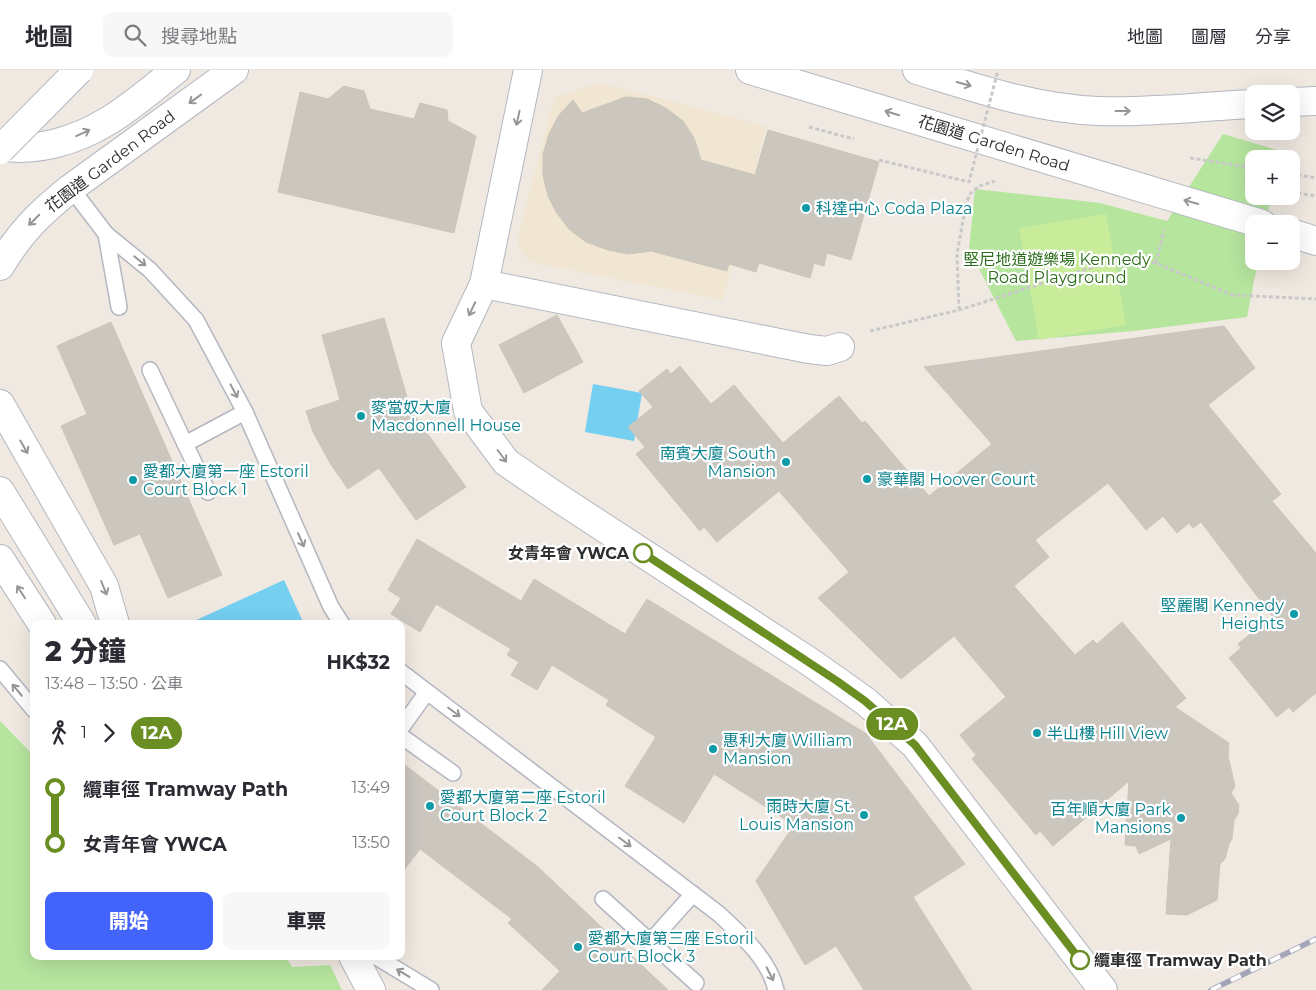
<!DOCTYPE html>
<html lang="zh-TW">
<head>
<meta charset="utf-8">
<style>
	:root { --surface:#fff; --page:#f7f7f7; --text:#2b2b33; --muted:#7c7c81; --line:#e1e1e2; --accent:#4264fb }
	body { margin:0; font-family:Montserrat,"Noto Sans TC",sans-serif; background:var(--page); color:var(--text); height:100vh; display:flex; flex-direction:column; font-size:19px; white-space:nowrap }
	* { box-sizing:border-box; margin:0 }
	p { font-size:16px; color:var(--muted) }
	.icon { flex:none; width:28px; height:28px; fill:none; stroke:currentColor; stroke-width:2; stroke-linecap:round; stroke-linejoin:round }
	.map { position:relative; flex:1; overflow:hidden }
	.drawer { position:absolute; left:30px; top:550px; width:375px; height:340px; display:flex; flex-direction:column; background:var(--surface); border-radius:10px; box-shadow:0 5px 20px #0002 }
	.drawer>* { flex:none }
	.badge { padding:0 10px; border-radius:16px; font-size:18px; line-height:32px }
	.fabs { position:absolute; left:1245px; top:15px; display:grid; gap:10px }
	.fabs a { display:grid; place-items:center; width:55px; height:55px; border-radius:10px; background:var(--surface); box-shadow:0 5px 20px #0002; font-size:25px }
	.map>.badge { position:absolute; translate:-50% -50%; box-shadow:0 0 0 2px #fff }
	.legs { display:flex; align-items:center; gap:8px; height:55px; padding:0 15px; font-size:16px }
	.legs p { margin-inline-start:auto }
	.head { display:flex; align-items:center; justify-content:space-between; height:85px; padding:0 15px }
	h1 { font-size:28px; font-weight:800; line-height:38px }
	.cta { display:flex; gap:10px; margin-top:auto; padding:10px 15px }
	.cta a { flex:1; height:58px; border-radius:10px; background:var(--accent); color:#fff; font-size:20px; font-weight:800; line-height:58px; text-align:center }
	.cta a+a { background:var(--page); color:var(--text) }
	ul { padding:0 15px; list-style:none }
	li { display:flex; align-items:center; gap:18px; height:55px; font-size:19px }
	li i { display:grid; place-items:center; width:8px; height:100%; margin:0 6px; background:currentColor }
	li i::after { content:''; width:12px; height:12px; margin:-6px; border:4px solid; border-radius:50%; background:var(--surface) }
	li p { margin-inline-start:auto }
	li:first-child i { background:linear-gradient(#0000 50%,currentColor 0) }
	li:last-child i { background:linear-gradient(currentColor 50%,#0000 0) }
	header { display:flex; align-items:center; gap:30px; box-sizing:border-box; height:70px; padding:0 25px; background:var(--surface); border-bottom:1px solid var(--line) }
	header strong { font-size:24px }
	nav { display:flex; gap:28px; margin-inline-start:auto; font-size:18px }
	.search { width:350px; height:45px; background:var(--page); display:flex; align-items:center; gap:12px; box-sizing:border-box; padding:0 18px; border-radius:10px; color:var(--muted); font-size:19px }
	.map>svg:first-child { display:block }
</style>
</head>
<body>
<header>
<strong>地圖</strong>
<div class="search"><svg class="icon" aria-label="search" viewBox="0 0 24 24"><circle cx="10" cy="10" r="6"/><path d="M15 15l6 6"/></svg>搜尋地點</div>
<nav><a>地圖</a><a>圖層</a><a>分享</a></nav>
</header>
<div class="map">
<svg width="1316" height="920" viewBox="0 0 1316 920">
	<rect width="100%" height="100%" fill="#efe9e1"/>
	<path fill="#f0e6d1" d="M600,13l166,43 -43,174 -194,-38 -8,-11 -4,-8 37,-146z"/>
	<g fill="#b6e59e">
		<path d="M1223,64l57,17 -1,8h-25v37h17l-5,28h-12v37h4l-11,56 -114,14 -117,10 -47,-92 6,-60 125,14 67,18z"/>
		<path d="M0,651l34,35v200h248l5,3 5,8 38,-2 12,25h-342z"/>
	</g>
	<path fill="#c9ec9a" d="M1106,144l20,111 -87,15 -20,-112z"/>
	<g fill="#75cff0">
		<path d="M593,314l49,9 -8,48 -49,-9z"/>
		<path d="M284,510l20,44h-109l-1,-3z"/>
	</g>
	<g fill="#cbc7bf" stroke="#cbc5ba">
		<path d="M344,16l20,5 6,18 44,10 6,-16 27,7 1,11 28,15 -22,97 -176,-41 22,-100 28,7z"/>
		<path d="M626,27l21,2 19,9 17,13 11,17 7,22 54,15 13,-45 111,32 -28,98 -24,-7 -3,13 -10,-3 -4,15 -51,-15 -3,9 -27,-8 -2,7 -76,-20 -23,3 -20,-4 -22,-8 -17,-13 -13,-17 -8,-16 -5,-21v-21l6,-20 10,-19 14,-15 9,13z"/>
		<path d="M557,245l26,47 -59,31 -25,-48z"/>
		<path d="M384,248l27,93 55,76 -50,33 -37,-52 -31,21 -18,-26 -17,-31 -7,-21 34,-11 -18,-65z"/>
		<path d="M111,252l111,253 -54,23 -28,-64 -26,11 -53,-119 26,-12 -30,-68z"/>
		<path d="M1224,256l31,42 -47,37 73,89 -9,7 44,52v140l-23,19 -4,-5 -12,10 -48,-59 12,-10 -3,-4 34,-28 -71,-94 -8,6 -4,-5 -12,10 -14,-17 -17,14 -38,-47 -73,57 14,17 -35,29 61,69 18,-15 4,4 25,-22 64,76 -11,9 54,36 -1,13 7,30 -4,7 8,12 -1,9 -4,6 -2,19 -3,5 -4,15 -5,5 -3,36 -30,15 -21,-1 5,-75 -32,15 -3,-8 -11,-1 4,-64 -76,65 -13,-15 -4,4 -64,-76 4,-4 -16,-20 46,-38 -52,-61 -53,43 -83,-81 31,-26 -70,-81 -62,51 -13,-15 -4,4 -64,-77 9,-7 -17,-20 25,-20 -14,-16 28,-22 4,5 9,-8 31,38 23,-19 49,58 56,-47 23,27 3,-2 64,75 63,-52 -68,-77z"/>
		<path d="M417,469l104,62 13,-22 91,55 22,-35 223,137v3l95,125 -52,33 59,93h-108l-28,-44 -31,19 -49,-84 38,-56 -80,-51 -30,49 -59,-37 31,-49 -50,-32 3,-5 -57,-35 -15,25 -26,-15 8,-13 -12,-7 4,-6 -75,-45 -16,28 -29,-18 10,-16 -13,-8z"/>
		<path d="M401,692l137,105 130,123h-126l18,-19 -52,-48 4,-4 -92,-70 -19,25z"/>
	</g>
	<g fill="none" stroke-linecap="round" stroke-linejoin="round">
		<defs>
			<g id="service">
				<path d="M71,118l35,46 44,36 46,50 49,92 86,195 11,17"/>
				<path d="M106,164l13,73"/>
				<path d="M150,300l58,122"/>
				<path d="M185,374l60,-32"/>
				<path d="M0,599l34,41"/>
				<path d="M401,602l318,242c22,21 50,45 57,76"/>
				<path d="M401,658l26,-36"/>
				<path d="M401,666l52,37"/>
				<path d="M603,829l93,84"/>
				<path d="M650,872l43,-48"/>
				<path d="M375,886l56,34"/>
			</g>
			<path id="minor" d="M484,214l325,65 18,2 13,-4"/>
			<path id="tertiary" d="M528,0l-44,214 -28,59 12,68 38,51 51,35 253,165 55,39 50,44 188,245"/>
			<g id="secondary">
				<path d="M750,0l512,154"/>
				<path d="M917,0c59,18 119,39 181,41 52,2 104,-5 156,-7"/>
				<path d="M1291,32l25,-1"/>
				<path d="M0,76c36,7 77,-6 108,-25 24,-14 46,-34 68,-51"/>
				<path d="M1291,163l25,8"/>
				<path d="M0,196c21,-35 40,-53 71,-78l163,-118"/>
				<path d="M0,334l104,182 11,38"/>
				<path d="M0,421l82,133"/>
				<path d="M0,489l42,65"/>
				<path d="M353,886l18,34"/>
			</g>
		</defs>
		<use href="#service" stroke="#b4b7c1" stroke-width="18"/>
		<use href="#minor" stroke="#b4b7c1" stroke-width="30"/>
		<use href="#tertiary" stroke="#b4b7c1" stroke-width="30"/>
		<use href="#secondary" stroke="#b4b7c1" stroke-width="30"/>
		<g stroke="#c9c9c9" stroke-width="3" stroke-dasharray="4 2.5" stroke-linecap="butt">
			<path d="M809,57l45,12"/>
			<path d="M1190,88l64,10"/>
			<path d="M1291,104l25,4"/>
			<path d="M1291,122l25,4"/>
			<path d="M1156,193l8,-33"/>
			<path d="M959,240l-2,-56 9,-50 4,-10 9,-8 16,-5"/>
			<path d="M870,261l89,-21 156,-50 15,-1 26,4 76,32 84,4"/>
		</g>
		<use href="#service" stroke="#fff" stroke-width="15"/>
		<use href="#minor" stroke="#fff" stroke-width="28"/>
		<use href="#tertiary" stroke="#fff" stroke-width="28"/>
		<use href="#secondary" stroke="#fff" stroke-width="28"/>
		<defs>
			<path id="rail" d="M1211,920l105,-51"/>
		</defs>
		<use href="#rail" stroke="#a3a6b8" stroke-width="5.5"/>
		<use href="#rail" stroke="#fff" stroke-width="4" stroke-dasharray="11" stroke-linecap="butt"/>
		<defs>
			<path id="secondary-bridge" d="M0,80l79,-80"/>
		</defs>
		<use href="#secondary-bridge" stroke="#b4b7c1" stroke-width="30" stroke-linecap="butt"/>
		<path stroke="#c9c9c9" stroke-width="3" stroke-dasharray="4 2.5" stroke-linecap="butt" d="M879,90l90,22 29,-112"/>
		<use href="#secondary-bridge" stroke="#fff" stroke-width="28"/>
	</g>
	<defs><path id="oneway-shaft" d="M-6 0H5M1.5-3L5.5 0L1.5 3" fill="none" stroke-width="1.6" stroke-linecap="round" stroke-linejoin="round" transform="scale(1.25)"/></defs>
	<g stroke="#969696">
		<use href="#oneway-shaft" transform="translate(964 14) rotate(16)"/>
		<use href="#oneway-shaft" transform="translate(195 29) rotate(144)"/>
		<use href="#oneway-shaft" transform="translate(1123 41)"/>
		<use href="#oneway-shaft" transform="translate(892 43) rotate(-163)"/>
		<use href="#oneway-shaft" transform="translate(518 48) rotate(102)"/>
		<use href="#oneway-shaft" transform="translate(83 63) rotate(-25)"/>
		<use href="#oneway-shaft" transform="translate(1191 132) rotate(-164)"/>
		<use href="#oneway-shaft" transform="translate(34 150) rotate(135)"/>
		<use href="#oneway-shaft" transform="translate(140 191) rotate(39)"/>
		<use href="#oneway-shaft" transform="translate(472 239) rotate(115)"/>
		<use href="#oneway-shaft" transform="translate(234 321) rotate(62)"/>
		<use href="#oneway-shaft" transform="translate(24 377) rotate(60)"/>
		<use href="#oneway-shaft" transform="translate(502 386) rotate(53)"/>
		<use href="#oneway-shaft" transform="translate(301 470) rotate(66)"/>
		<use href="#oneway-shaft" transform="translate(104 518) rotate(68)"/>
		<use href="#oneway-shaft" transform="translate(21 522) rotate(-123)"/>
		<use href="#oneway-shaft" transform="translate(17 620) rotate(-130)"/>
		<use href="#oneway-shaft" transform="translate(454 642) rotate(37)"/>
		<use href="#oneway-shaft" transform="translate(625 772) rotate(37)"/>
		<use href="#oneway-shaft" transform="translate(403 903) rotate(-149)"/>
		<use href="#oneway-shaft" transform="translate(770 904) rotate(63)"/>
	</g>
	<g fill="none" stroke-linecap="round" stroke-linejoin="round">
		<defs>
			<path id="line-1" d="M643,483l194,128 28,20 50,44 165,215"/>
		</defs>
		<use href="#line-1" stroke="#fff" stroke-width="11"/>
		<use href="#line-1" stroke="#6b8e23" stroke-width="8"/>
	</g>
	<g fill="#0f9aa8" stroke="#fff" stroke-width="2">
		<circle cx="806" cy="138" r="5"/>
		<circle cx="361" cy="346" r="5"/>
		<circle cx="786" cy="392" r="5"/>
		<circle cx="867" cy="409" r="5"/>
		<circle cx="133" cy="410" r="5"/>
		<circle cx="1294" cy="544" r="5"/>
		<circle cx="1037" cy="663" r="5"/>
		<circle cx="713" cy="679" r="5"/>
		<circle cx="430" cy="736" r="5"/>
		<circle cx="864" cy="745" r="5"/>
		<circle cx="1181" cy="748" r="5"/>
		<circle cx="578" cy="877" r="5"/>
	</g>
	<g fill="#fff" stroke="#6b8e23" stroke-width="2.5">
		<circle cx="643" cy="483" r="9"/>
		<circle cx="1080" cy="890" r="9"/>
	</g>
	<g text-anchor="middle" stroke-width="4.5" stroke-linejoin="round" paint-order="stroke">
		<g font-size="16" fill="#2e2e2e" stroke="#fff">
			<text transform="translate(994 73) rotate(17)" y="6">花園道 Garden Road</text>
			<text transform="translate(110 91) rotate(-37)" y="6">花園道 Garden Road</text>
		</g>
		<g font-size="16" fill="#0d838f" stroke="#fff" text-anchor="start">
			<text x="816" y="144">科達中心 Coda Plaza</text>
			<text x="371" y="343">麥當奴大廈<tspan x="371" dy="18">Macdonnell House</tspan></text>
			<text x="776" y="389" text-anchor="end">南賓大廈 South<tspan x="776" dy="18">Mansion</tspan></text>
			<text x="143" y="407">愛都大廈第一座 Estoril<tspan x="143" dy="18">Court Block 1</tspan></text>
			<text x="877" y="415">豪華閣 Hoover Court</text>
			<text x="1284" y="541" text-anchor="end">堅麗閣 Kennedy<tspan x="1284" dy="18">Heights</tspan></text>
			<text x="1047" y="669">半山樓 Hill View</text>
			<text x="723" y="676">惠利大廈 William<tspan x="723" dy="18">Mansion</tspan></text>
			<text x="440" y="733">愛都大廈第二座 Estoril<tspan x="440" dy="18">Court Block 2</tspan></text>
			<text x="854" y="742" text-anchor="end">雨時大廈 St.<tspan x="854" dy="18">Louis Mansion</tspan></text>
			<text x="1171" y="745" text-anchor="end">百年順大廈 Park<tspan x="1171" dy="18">Mansions</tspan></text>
			<text x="588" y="874">愛都大廈第三座 Estoril<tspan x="588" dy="18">Court Block 3</tspan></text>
		</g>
		<g font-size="16" fill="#2c6e1b" stroke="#fff">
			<text x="1057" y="195">堅尼地道遊樂場 Kennedy<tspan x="1057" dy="18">Road Playground</tspan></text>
		</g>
		<g font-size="16" font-weight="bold" fill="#2e2e2e" stroke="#fff" text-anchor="end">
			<text x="629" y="489">女青年會 YWCA</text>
			<text x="1094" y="896" text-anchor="start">纜車徑 Tramway Path</text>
		</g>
	</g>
</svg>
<div class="fabs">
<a><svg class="icon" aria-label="layers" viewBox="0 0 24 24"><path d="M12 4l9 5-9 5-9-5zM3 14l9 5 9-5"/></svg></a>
<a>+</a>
<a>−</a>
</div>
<b class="badge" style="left:892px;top:654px;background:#6b8e23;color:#fff">12A</b>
<section class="drawer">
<div class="head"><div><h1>2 分鐘</h1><p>13:48 – 13:50 · 公車</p></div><b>HK$32</b></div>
<div class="legs"><svg class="icon" aria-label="walk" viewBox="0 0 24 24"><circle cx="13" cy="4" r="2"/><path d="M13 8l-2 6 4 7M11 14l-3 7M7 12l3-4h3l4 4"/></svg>1<svg class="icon" aria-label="forward" viewBox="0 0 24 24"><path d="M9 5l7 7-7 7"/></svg><b class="badge" style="background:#6b8e23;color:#fff">12A</b></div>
<ul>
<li><i style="color:#6b8e23"></i><b>纜車徑 Tramway Path</b><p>13:49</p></li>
<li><i style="color:#6b8e23"></i><b>女青年會 YWCA</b><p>13:50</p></li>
</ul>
<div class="cta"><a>開始</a><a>車票</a></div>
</section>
</div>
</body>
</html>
